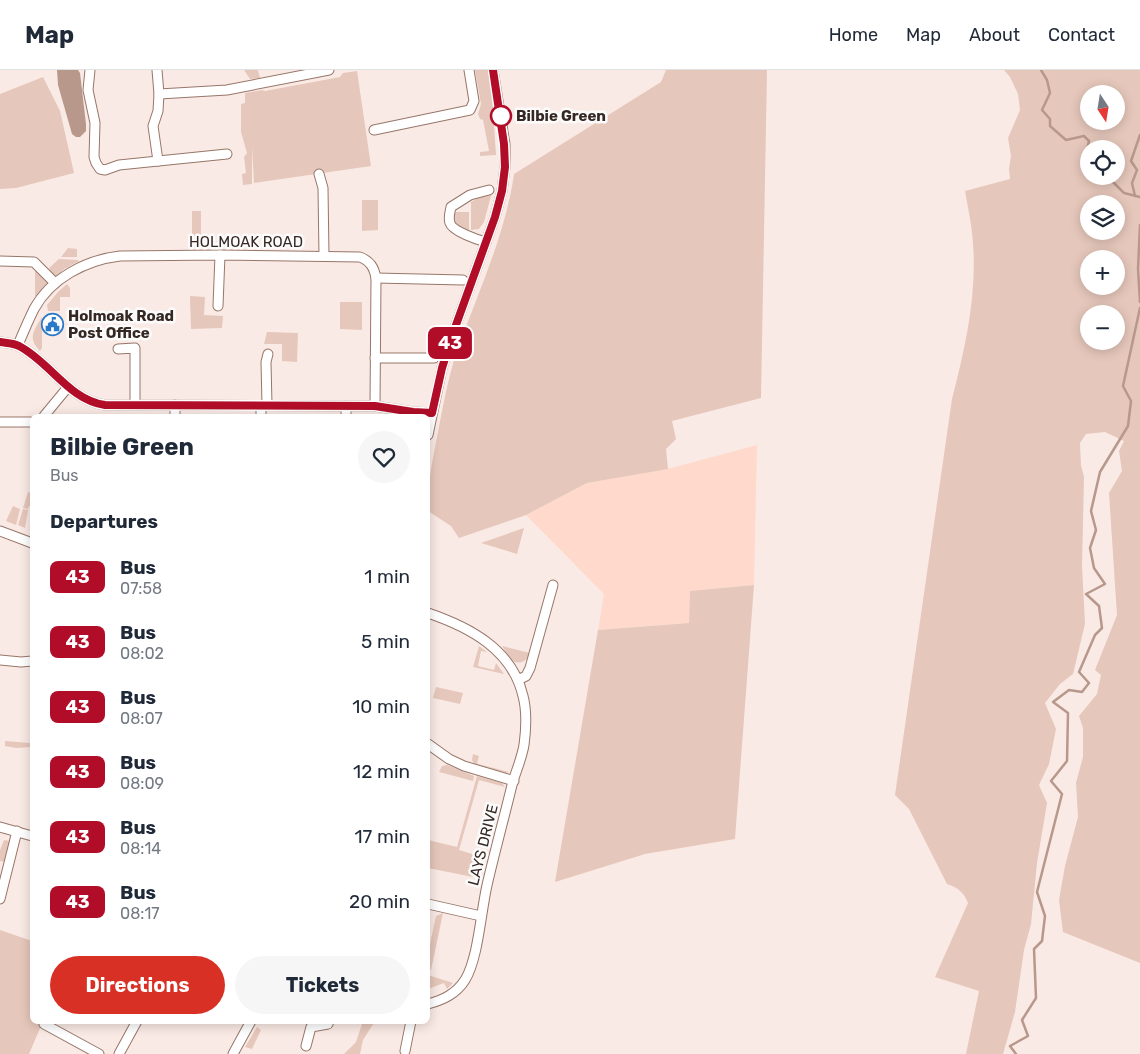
<!DOCTYPE html>
<html lang="en">
<head>
<meta charset="utf-8">
<style>
	:root { --surface:#fff; --page:#f6f6f7; --text:#1f2937; --muted:#747a83; --line:#e0e1e3; --accent:#d93025 }
	body { margin:0; font-family:Rubik,sans-serif; background:var(--page); color:var(--text); height:100vh; display:flex; flex-direction:column; font-size:19px; white-space:nowrap }
	* { box-sizing:border-box; margin:0 }
	p { font-size:16px; color:var(--muted) }
	.icon { flex:none; width:28px; height:28px; fill:none; stroke:currentColor; stroke-width:2; stroke-linecap:round; stroke-linejoin:round }
	.map { position:relative; flex:1; overflow:hidden }
	.sheet { position:absolute; left:30px; top:344px; width:400px; height:610px; display:flex; flex-direction:column; background:var(--surface); border-radius:8px; box-shadow:0 2px 12px #0003 }
	.sheet>* { flex:none }
	.badge { padding:0 10px; border-radius:8px; font-size:18px; line-height:32px }
	.needle { width:32px; rotate:168deg }
	.fabs { position:absolute; left:1080px; top:15px; display:grid; gap:10px }
	.fabs a { display:grid; place-items:center; width:45px; height:45px; border-radius:50%; background:var(--surface); box-shadow:0 2px 12px #0003; font-size:25px }
	.map>.badge { position:absolute; translate:-50% -50%; box-shadow:0 0 0 2px #fff }
	h2 { padding:0 20px; font-size:19px; line-height:45px }
	.round { display:grid; place-items:center; flex:none; width:52px; height:52px; border-radius:26px; background:var(--page) }
	.summary { display:flex; align-items:center; justify-content:space-between; height:85px; padding:0 20px }
	h1 { font-size:24px; font-weight:700; line-height:38px }
	.primary-button { display:flex; gap:10px; margin-top:auto; padding:10px 20px }
	.primary-button a { flex:1; height:58px; border-radius:30px; background:var(--accent); color:#fff; font-size:20px; font-weight:700; line-height:58px; text-align:center }
	.primary-button a+a { background:var(--page); color:var(--text) }
	ul { padding:0; list-style:none }
	li { display:flex; align-items:center; gap:15px; height:65px; padding:0 20px }
	li div { flex:1 }
	li b { display:block; font-size:19px }
	li em { font-style:normal }
	li .badge { min-width:55px; font-weight:700; text-align:center }
	header { display:flex; align-items:center; gap:30px; box-sizing:border-box; height:70px; padding:0 25px; background:var(--surface); border-bottom:1px solid var(--line) }
	header strong { font-size:24px }
	nav { display:flex; gap:28px; margin-inline-start:auto; font-size:18px }
	.map>svg:first-child { display:block }
</style>
</head>
<body>
<header>
<strong>Map</strong>
<nav><a>Home</a><a>Map</a><a>About</a><a>Contact</a></nav>
</header>
<div class="map">
<svg width="1140" height="984" viewBox="0 0 1140 984">
	<rect width="100%" height="100%" fill="#faeae5"/>
	<path fill="#ffdacc" d="M757,375l-3,140 -63,6 -2,32 -91,7 6,-36 -78,-79 61,-32 88,-16z"/>
	<g fill="#e6c7bb" fill-rule="evenodd">
		<path d="M244,0h14l2,8 -10,1z"/>
		<path d="M475,0h13l8,53 -2,2 2,30 -16,1v-4l9,-1 -6,-31 -3,-1 -2,-5 3,-10z"/>
		<path d="M666,0h101l-6,328 -89,23 4,18 -10,10 2,20 -81,14 -61,32 -67,23 -8,-12 -23,-15c-1,-27 5,-53 10,-79 5,-26 10,-53 18,-78 21,-60 49,-117 58,-180l147,-92z"/>
		<path d="M1004,0h136v893l-77,-31 -4,-32 6,-34 13,-49 -2,-34 7,-26v-29l-4,-12 18,-22 4,-19 -6,-5 22,-55 -8,-122 13,-22 -3,-20 5,-10 -19,-9 -19,2 -6,9 1,22 3,12 -2,89 3,58 -12,50 -13,10 -15,19 11,26 -7,35 -10,21 8,18 -10,60 -6,61 -7,26 -9,62 -12,42h-37l13,-63 -44,-14 33,-74c-4,-11 -10,-15 -21,-19l-38,-75 -14,-14 57,-396c13,-50 25,-103 21,-155 -1,-18 -5,-36 -8,-53l45,-12 -1,-10 2,-13 -3,-18 12,-28 -2,-16 -8,-17zM1089,24h27v27h-27zM1089,79h27v27h-27zM1089,134h27v27h-27zM1089,189h27v27h-27zM1089,244h27v27h-27z"/>
		<path d="M357,1l14,95 -117,17 -2,-37v38l-9,1 -1,-11 4,-1 -2,-16 3,-4 -6,-21v-28l4,-1v-10l17,-3 3,1 75,-14 3,-4z"/>
		<path d="M43,7l17,34 14,62 -58,15 -16,1v-95z"/>
		<path d="M492,122l-8,30 -5,7 -8,1v-28l8,-5 10,-1z"/>
		<path d="M362,130h16v30l-16,1z"/>
		<rect x="192" y="141" width="9" height="31"/>
		<path d="M454,142h15v20l-13,-6 -4,-10z"/>
		<path d="M68,178l9,1v8h-16z"/>
		<path d="M59,189l19,1 1,1 -15,8 -8,7 -4,-1 -3,-7z"/>
		<path d="M35,198l14,14 -12,15 -2,-1z"/>
		<path d="M67,214l3,4v9h-10v14h-12l-1,-6 11,-13z"/>
		<path d="M190,226l15,1 -1,18 19,1 -1,12 -31,1z"/>
		<path d="M340,232h22v28l-22,-1z"/>
		<path d="M42,247v31l-2,3c-13,-13 -6,-21 2,-34z"/>
		<path d="M267,262l31,1 -1,29 -15,-1v-17h-18z"/>
		<path d="M28,422l4,1 -2,13h-1l-1,3 -5,-1z"/>
		<path d="M13,436l7,3 -4,16 -10,-4z"/>
		<path d="M23,439l5,1 -3,18 -7,-3z"/>
		<path d="M524,458l-7,26 -36,-11z"/>
		<path d="M754,515l-19,254 -90,15 -90,28 43,-252 91,-7 1,-32z"/>
		<path d="M479,576l8,6 -6,-1 -3,15 16,4 2,-7 8,11 -31,-7z"/>
		<path d="M502,576l28,7c-3,10 -14,13 -21,5 -2,-3 -4,-8 -7,-12z"/>
		<path d="M436,617l27,6 -3,11 -27,-6z"/>
		<path d="M5,671l25,2 2,1v3l-16,1 -11,-2z"/>
		<path d="M473,684l6,2 -2,7 1,1 31,8 -6,2 -28,-8 -3,-6z"/>
		<path d="M447,695l27,11 -1,5 -34,-9 3,-6z"/>
		<path d="M477,706l25,7 3,4 -26,-7 -20,70 20,6 -6,21 -45,-9v-28l29,7z"/>
		<path d="M4,770l6,1 -5,21 -5,-1v-11z"/>
		<path d="M443,843l-12,57 -3,-1v-16l8,-37z"/>
		<path d="M0,860l32,11v80h11l-14,33h-29z"/>
		<path d="M428,905l25,8 -6,6 -3,-6 -16,6z"/>
		<path d="M363,951h12l-12,19 -3,14h-16l12,-12z"/>
		<path d="M257,957l4,3 -9,19 -7,-2z"/>
	</g>
	<path fill="#b7988b" d="M57,0h21l2,3 6,51v7l-6,6h-4l-4,-3 -14,-49z"/>
	<g fill="none" stroke-linecap="round" stroke-linejoin="round">
		<g stroke="#b7988b" stroke-width="2.5">
			<path d="M1041,0l6,10 3,13 -8,17 8,9v7l16,14 18,-4 5,5 -3,13 3,3"/>
			<path d="M1107,106l17,17 16,4"/>
			<path d="M1135,126l-3,-13 5,-13 -6,-9 9,-26"/>
			<path d="M1140,155l-2,44 2,33"/>
			<path d="M1016,984l-6,-8 18,-10 -6,-16 14,-22 -2,-49 8,-8 3,-25 -8,-24 25,-98 -11,-13 16,-20 1,-48 -15,-11 16,-12 13,2 7,-9 -10,-11 16,-37 7,-7 -3,-22 -13,-12 19,-10 -11,-16 -4,-20 6,-18 -5,-19 9,-39 28,-46 3,-25 -8,-15 17,-78"/>
		</g>
		<defs>
			<g id="minor">
				<path d="M90,0l-2,20 7,33 -1,34 2,6 4,6 5,1 14,-5 108,-11"/>
				<path d="M157,0l2,24 -1,17 -5,15 5,35"/>
				<path d="M159,24l68,-4 102,-20"/>
				<path d="M374,60l96,-20 4,-9 -5,-31"/>
				<path d="M319,104l4,14 1,68"/>
				<path d="M486,172c-8,-2 -34,-11 -36,-19 -2,-5 0,-11 1,-16l19,-12 19,-5"/>
				<path d="M0,191l34,1 21,21"/>
				<path d="M376,208l87,2"/>
				<path d="M218,236l2,-51"/>
				<path d="M0,272c6,1 14,1 19,4 31,16 50,54 86,59l270,1 38,6 19,1"/>
				<path d="M18,275c5,-12 10,-24 16,-36 17,-31 52,-49 86,-53l100,-1 140,2c10,4 14,10 16,21l-1,128"/>
				<path d="M118,279l17,-1v56"/>
				<path d="M375,288h59"/>
				<path d="M267,335l-1,-43 2,-8"/>
				<path d="M346,336v10"/>
				<path d="M44,346l24,-29"/>
				<path d="M175,346v-11"/>
				<path d="M261,346v-10"/>
				<path d="M0,352h32"/>
				<path d="M428,365l14,-67 10,-32 43,-119 7,-26 3,-24v-23l-12,-74"/>
				<path d="M0,461l32,12"/>
				<path d="M428,543c41,14 84,36 95,83 4,15 3,34 1,49 -2,12 -7,24 -11,36 -8,33 -17,66 -25,100 -7,27 -9,76 -23,99 -9,14 -22,20 -37,24"/>
				<path d="M0,590l21,2 11,-1"/>
				<path d="M518,610l8,-4 4,-8 23,-83"/>
				<path d="M428,674l21,15 15,7 50,15"/>
				<path d="M0,757l32,9"/>
				<path d="M0,829l17,-68"/>
				<path d="M428,834l53,12"/>
				<path d="M44,954l55,30"/>
				<path d="M306,976l5,-19 17,-3 1,-3"/>
				<path d="M405,981l6,-30"/>
				<path d="M119,984l18,-33"/>
				<path d="M233,984l18,-33"/>
			</g>
		</defs>
		<use href="#minor" stroke="#977669" stroke-width="11"/>
		<use href="#minor" stroke="#fff" stroke-width="9"/>
	</g>
	<g fill="none" stroke-linecap="round" stroke-linejoin="round">
		<defs>
			<path id="line" d="M0,272c6,1 14,1 19,4 31,16 50,54 86,59l270,1 38,6 19,1 10,-45 10,-32 43,-119 7,-26 3,-24 -1,-23 -11,-74"/>
		</defs>
		<use href="#line" stroke="#fff" stroke-width="11"/>
		<use href="#line" stroke="#b10d28" stroke-width="8"/>
	</g>
	<defs>
		<symbol id="civic-ring" viewBox="-11 -11 22 22"><circle r="9.5" fill="#fbfbfb" stroke="#2a79c9" stroke-width="1.5"/><path d="M-.6-6.5H3V-4.5H.6V-3L4-1V1h2V6H-6V1h2V-1L-.6-3ZM-1.2 2.5V6h2.4V2.5Z" fill="#2a79c9"/></symbol>
	</defs>
	<g fill-rule="evenodd">
		<use href="#civic-ring" x="40" y="242" width="25" height="25"/>
	</g>
	<circle fill="#fff" stroke="#b10d28" stroke-width="2.5" cx="501" cy="46" r="10"/>
	<g text-anchor="middle" stroke-width="5" stroke-linejoin="round" paint-order="stroke">
		<g font-size="15" font-weight="bold" fill="#352722" stroke="#fbfbfb" text-anchor="start">
			<text x="516" y="51">Bilbie Green</text>
		</g>
		<g font-size="15" fill="#352722" stroke="#fbfbfb">
			<text x="246" y="177">HOLMOAK ROAD</text>
			<text transform="translate(483 775) rotate(-76)" y="5">LAYS DRIVE</text>
		</g>
		<g font-size="15" font-weight="bold" fill="#352722" stroke="#fbfbfb" text-anchor="start">
			<text x="68" y="251">Holmoak Road<tspan x="68" dy="17">Post Office</tspan></text>
		</g>
	</g>
</svg>
<div class="fabs">
<a><svg class="needle" viewBox="-14 -14 28 28"><path d="M0-13l5 13h-10z" fill="#e53935"/><path d="M0 13l5-13h-10z" fill="#747a83"/></svg></a>
<a><svg class="icon" aria-label="locate" viewBox="0 0 24 24"><circle cx="12" cy="12" r="6"/><path d="M12 2v4M12 18v4M2 12h4M18 12h4"/></svg></a>
<a><svg class="icon" aria-label="layers" viewBox="0 0 24 24"><path d="M12 4l9 5-9 5-9-5zM3 14l9 5 9-5"/></svg></a>
<a>+</a>
<a>−</a>
</div>
<b class="badge" style="left:450px;top:273px;background:#b10d28;color:#fff">43</b>
<section class="sheet">
<div class="summary"><div><h1>Bilbie Green</h1><p>Bus</p></div><a class="round"><svg class="icon" aria-label="heart" viewBox="0 0 24 24"><path d="M12 20l-8-8c-3-5 5-10 8-4 3-6 11-1 8 4z"/></svg></a></div>
<h2>Departures</h2>
<ul>
<li><span class="badge" style="background:#b10d28;color:#fff">43</span><div><b>Bus</b><p>07:58</p></div><em>1 min</em></li>
<li><span class="badge" style="background:#b10d28;color:#fff">43</span><div><b>Bus</b><p>08:02</p></div><em>5 min</em></li>
<li><span class="badge" style="background:#b10d28;color:#fff">43</span><div><b>Bus</b><p>08:07</p></div><em>10 min</em></li>
<li><span class="badge" style="background:#b10d28;color:#fff">43</span><div><b>Bus</b><p>08:09</p></div><em>12 min</em></li>
<li><span class="badge" style="background:#b10d28;color:#fff">43</span><div><b>Bus</b><p>08:14</p></div><em>17 min</em></li>
<li><span class="badge" style="background:#b10d28;color:#fff">43</span><div><b>Bus</b><p>08:17</p></div><em>20 min</em></li>
</ul>
<div class="primary-button"><a>Directions</a><a>Tickets</a></div>
</section>
</div>
</body>
</html>
